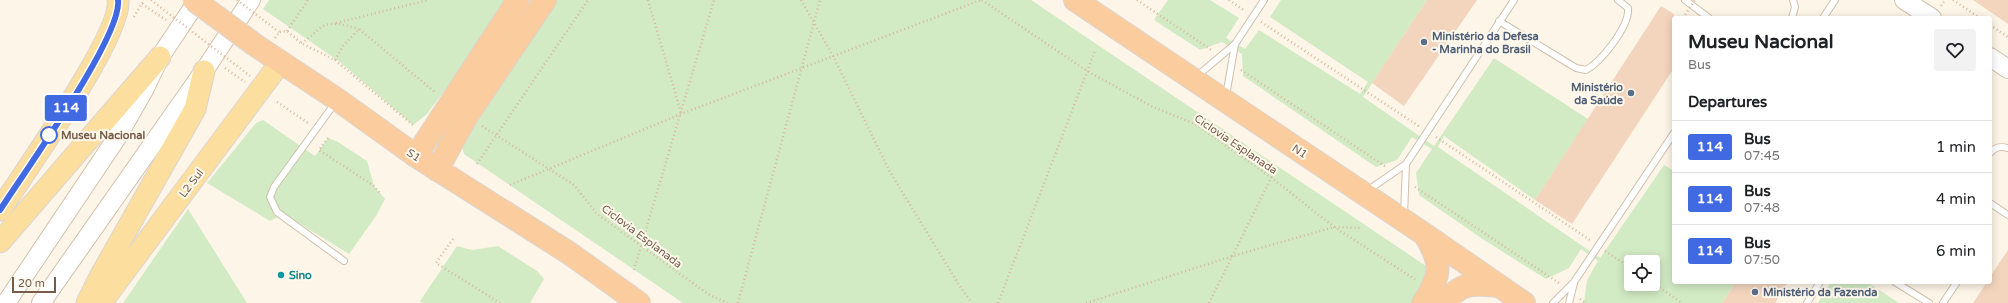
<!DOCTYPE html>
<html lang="en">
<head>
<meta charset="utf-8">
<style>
	:root { --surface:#fff; --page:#f2f2f2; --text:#202124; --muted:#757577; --line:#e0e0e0 }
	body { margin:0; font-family:"Varela Round",sans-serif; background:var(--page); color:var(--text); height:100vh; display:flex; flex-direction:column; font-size:15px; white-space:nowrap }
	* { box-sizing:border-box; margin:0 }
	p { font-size:13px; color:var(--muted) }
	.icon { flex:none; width:22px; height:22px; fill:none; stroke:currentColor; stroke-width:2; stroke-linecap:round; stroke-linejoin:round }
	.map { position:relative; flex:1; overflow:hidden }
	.details { position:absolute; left:1672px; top:16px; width:320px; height:268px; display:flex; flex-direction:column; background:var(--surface); border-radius:4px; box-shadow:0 2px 10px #0003 }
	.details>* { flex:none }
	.badge { padding:0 8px; border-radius:3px; font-size:14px; line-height:26px }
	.tools { position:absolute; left:1624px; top:255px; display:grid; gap:8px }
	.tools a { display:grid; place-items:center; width:36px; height:36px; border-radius:4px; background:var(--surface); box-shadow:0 2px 10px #0003; font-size:20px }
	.scale { position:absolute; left:12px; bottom:10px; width:44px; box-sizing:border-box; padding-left:4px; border:2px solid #775c4a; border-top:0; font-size:11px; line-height:14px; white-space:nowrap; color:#775c4a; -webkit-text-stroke:3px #fff9ed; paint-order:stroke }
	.map>.badge { position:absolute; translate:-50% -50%; box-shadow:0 0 0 2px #fff }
	h2 { padding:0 16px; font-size:15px; line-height:36px }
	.round { display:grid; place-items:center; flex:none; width:42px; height:42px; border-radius:4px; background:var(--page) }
	.overview { display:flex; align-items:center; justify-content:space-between; height:68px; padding:0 16px }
	h1 { font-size:19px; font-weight:800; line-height:30px }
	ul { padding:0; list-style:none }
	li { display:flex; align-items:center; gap:12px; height:52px; padding:0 16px; border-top:1px solid var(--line) }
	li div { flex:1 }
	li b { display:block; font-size:15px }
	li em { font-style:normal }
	li .badge { min-width:44px; font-weight:700; text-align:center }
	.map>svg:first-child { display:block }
</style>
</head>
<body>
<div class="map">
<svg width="2008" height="303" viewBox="0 0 2008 303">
	<rect width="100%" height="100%" fill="#fdf5e7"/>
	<g fill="#d2ebc4" fill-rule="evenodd">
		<path d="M269,0h240l-51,73 -32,42 -13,10 -73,-63 -77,-53z"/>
		<path d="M554,0h477l398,268 -14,35h-732l-219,-149 -2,-8 21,-41z"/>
		<path d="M1168,0h42l29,18 -13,20 19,11 14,-19 101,64 8,-12 -98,-65 11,-17h146l-64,97 71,49 60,-88 94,61 -53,81 -91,-64 -6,11 162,111 64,-93 10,6v111h62l-14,21h-138l3,-23 11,-19 -17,-12 -12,19 -23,11 -62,-39 -65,-45 -3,-22 16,-24 -20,-12 -15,23 -21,7 -133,-91 -1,-22 -20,-12 -22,8 -46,-30zM1631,262h22v22h-22z"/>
		<path d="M263,120l52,36 13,-18 10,4 29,19 7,25 11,13 -9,17 -27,38 -65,-40 -14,7 -63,-38 49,-60z"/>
		<path d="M188,209l59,94h-124z"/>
		<path d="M457,246l15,4 26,-4 39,25 7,8 -14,24h-107l-3,-2z"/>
		<path d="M1831,282h36l32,21h-81z"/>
	</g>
	<g fill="#f3d5be">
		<path d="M1427,0h50l-73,106 -32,-23z"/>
		<path d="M1973,0h35v24z"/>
		<path d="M1661,6l13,8v54l-102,156 -37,-24z"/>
		<path d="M2008,250v53h-35l14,-21h3v-5z"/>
		<path d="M1736,282h52l-13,21h-53z"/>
	</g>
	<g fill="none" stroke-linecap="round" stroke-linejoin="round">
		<defs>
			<g id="service">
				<path d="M1685,0l24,18"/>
				<path d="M1792,18l3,-11 -2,-7"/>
				<path d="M1823,18l12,-18"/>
				<path d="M1499,21l77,47 10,2c15,-8 44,-44 42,-62l-10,-8"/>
				<path d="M1197,76l38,-32 29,-44"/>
				<path d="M1226,96l9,-52"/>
				<path d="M335,103l-61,84 -4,10 7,15 67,49"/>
				<path d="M1990,153c5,-6 10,-7 18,-5"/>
				<path d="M1367,191l39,-27 108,-164"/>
				<path d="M1990,203l18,12"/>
				<path d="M1404,215l2,-51"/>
				<path d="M1895,282l34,21"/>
				<path d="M1553,303l21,-21 100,-149"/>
				<path d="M1569,303l5,-20"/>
				<path d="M1807,303l13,-21"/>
				<path d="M1943,303l14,-21"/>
			</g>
			<g id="secondary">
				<path d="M1904,0l28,18"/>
				<path d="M1990,57l18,12"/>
				<path d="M6,303l110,-164 28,-49 16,-33 38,-57"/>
				<path d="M41,303l163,-232 47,-71"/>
			</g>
			<g id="primary">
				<path d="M0,210c23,-36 123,-176 118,-210"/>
				<path d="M0,242l160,-185"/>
				<path d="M87,303l14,-28 94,-166 9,-38"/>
				<path d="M101,303l179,-240"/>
			</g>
			<g id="trunk">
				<path d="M1075,0l349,234 100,69"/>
				<path d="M255,45l83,55 78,56 153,97 70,50"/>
				<path d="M416,156l102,-156"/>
				<path d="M437,170l30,-54 78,-116"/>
				<path d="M1423,303c19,-29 19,-39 2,-68"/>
				<path d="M1446,303c14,-22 29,-19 52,-17"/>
			</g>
		</defs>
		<use href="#service" stroke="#d1c0ae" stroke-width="8"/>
		<use href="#secondary" stroke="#d4c0ac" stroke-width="20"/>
		<use href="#primary" stroke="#dcd5d0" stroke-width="23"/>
		<use href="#trunk" stroke="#dcd5d0" stroke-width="24"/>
		<g stroke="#d8b9a0" stroke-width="2.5" stroke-dasharray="1 3" stroke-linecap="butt">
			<path d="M648,0l33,113"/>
			<path d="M801,0l32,56 57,116 71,116 11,15"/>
			<path d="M982,0l105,71 66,36 42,17 77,54 62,49 82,53"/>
			<path d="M1137,0l76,51"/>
			<path d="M1229,0l16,11"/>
			<path d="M1953,0l27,18"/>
			<path d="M142,4l24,16"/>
			<path d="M1941,6l4,-6"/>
			<path d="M134,17l10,-17"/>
			<path d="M1261,22l159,105"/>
			<path d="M336,23l92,-23"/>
			<path d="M1990,25l18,12"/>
			<path d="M287,31l21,-31"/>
			<path d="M275,38l4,-6 8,-1 14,12 34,17 78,65"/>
			<path d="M301,43c8,-4 11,-8 18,-14 11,-10 27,-3 40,0"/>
			<path d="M335,60l8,-14 16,-17 77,64"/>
			<path d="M225,68l20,14"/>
			<path d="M1241,70l145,97"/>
			<path d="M277,102l31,21"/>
			<path d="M482,126l92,59 23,29 111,80 19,9"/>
			<path d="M1436,137l154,103"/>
			<path d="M328,138l-9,12 55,36 6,7"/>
			<path d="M477,164l111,-164"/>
			<path d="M510,185l171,-71 300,-114"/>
			<path d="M1415,187l144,96"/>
			<path d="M453,239l-17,24 64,40"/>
			<path d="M1605,251l26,17"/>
			<path d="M634,270l80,-270"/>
			<path d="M1653,283l29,20"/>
			<path d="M1580,299l5,4"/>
			<path d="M738,303l82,-303"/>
			<path d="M998,303l97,-252"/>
			<path d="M1086,303l147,-47 101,-29 28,1"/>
			<path d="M1209,303l66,-133"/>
		</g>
		<use href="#service" stroke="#fff" stroke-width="6"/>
		<use href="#secondary" stroke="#fff" stroke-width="18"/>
		<use href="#primary" stroke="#fcde9e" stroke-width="21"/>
		<use href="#trunk" stroke="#facc9e" stroke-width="22"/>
		<defs>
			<path id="trunk-bridge" d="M194,0l61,45"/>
		</defs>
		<use href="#trunk-bridge" stroke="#dcd5d0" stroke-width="24" stroke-linecap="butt"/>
		<g stroke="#d8b9a0" stroke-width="2.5" stroke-dasharray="1 3" stroke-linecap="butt">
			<path d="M151,0l99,76"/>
			<path d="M237,0l42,32"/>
			<path d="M1683,18l12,-18"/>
		</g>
		<use href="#trunk-bridge" stroke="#facc9e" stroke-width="22"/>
	</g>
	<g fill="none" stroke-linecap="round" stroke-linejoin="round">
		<defs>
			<path id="line" d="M0,210c23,-36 123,-175 118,-210"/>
		</defs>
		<use href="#line" stroke="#fff" stroke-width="9"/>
		<use href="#line" stroke="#4169e1" stroke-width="6"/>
	</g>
	<g fill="#5c6f8a" stroke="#fff9ed" stroke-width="1.5">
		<circle cx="1424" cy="42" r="4"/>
		<circle cx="1631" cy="93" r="4"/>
		<circle cx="1755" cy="292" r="4"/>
	</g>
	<circle fill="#fff" stroke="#4169e1" stroke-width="2" cx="49" cy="135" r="8"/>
	<circle fill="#0f9aa8" stroke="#fff9ed" stroke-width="1.5" cx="281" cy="275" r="4"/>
	<g text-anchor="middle" stroke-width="4" stroke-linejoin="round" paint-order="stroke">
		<g font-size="11" font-weight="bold" fill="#4e5e75" stroke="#fff9ed" text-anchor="start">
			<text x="1432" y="40">Ministério da Defesa<tspan x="1432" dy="13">- Marinha do Brasil</tspan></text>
			<text x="1623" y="91" text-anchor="end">Ministério<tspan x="1623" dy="13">da Saúde</tspan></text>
			<text x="1763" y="296">Ministério da Fazenda</text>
		</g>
		<g font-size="11" font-weight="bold" fill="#775c4a" stroke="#fff9ed" text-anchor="start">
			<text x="61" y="139">Museu Nacional</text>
		</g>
		<g font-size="11" fill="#775c4a" stroke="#fff9ed">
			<text transform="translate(1236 144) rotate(34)" y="4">Ciclovia Esplanada</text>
			<text transform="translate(1300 151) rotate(34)" y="4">N1</text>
			<text transform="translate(414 155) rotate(34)" y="4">S1</text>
			<text transform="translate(191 183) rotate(-53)" y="4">L2 Sul</text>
			<text transform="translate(642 236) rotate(37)" y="4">Ciclovia Esplanada</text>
		</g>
		<g font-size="11" font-weight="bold" fill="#0d838f" stroke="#fff9ed" text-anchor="start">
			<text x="289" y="279">Sino</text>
		</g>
	</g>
</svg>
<div class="tools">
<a><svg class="icon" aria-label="locate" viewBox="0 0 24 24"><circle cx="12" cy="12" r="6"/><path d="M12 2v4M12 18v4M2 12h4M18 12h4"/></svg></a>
</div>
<div class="scale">20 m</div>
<b class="badge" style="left:66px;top:108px;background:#4169e1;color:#fff">114</b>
<section class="details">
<div class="overview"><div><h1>Museu Nacional</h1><p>Bus</p></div><a class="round"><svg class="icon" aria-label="heart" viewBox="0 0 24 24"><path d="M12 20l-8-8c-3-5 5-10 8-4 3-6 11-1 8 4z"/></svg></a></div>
<h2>Departures</h2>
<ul>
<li><span class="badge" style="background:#4169e1;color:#fff">114</span><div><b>Bus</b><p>07:45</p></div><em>1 min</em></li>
<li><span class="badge" style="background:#4169e1;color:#fff">114</span><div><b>Bus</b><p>07:48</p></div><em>4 min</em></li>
<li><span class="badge" style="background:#4169e1;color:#fff">114</span><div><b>Bus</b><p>07:50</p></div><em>6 min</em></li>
</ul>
</section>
</div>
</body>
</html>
